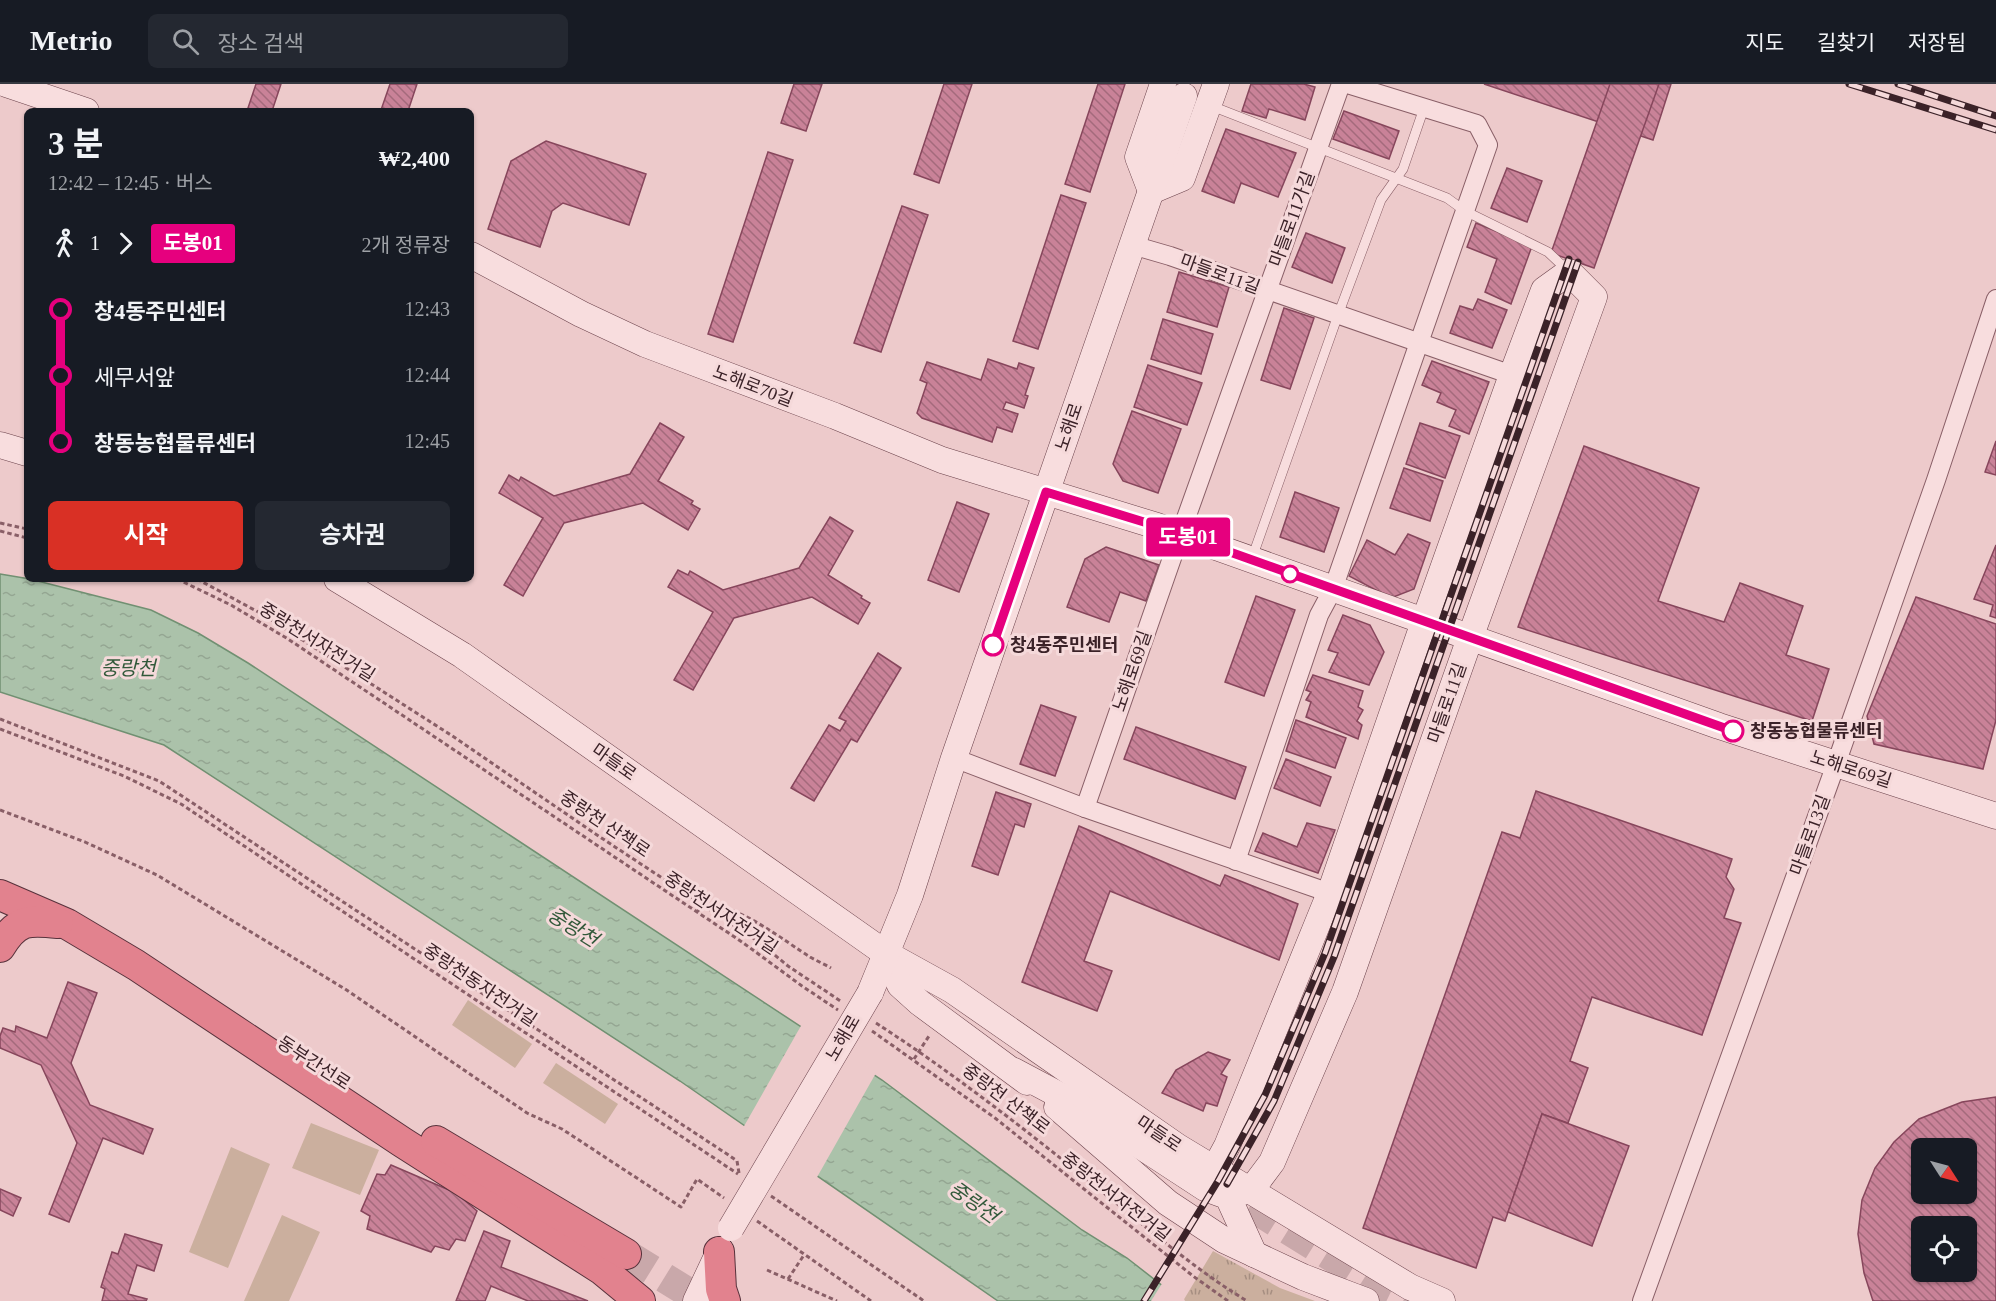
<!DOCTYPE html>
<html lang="ko">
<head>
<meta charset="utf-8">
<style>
	:root { --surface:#171b24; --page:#242831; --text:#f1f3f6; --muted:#9ea1a6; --line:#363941; --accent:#d93025 }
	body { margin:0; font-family:"Times New Roman","Noto Sans KR",serif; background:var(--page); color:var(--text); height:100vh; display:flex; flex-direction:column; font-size:22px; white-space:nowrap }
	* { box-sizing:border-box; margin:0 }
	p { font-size:20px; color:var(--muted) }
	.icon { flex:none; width:33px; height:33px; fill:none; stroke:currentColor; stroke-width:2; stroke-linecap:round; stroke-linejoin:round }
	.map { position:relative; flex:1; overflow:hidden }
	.drawer { position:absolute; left:24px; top:24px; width:450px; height:474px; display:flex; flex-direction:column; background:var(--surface); border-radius:9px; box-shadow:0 2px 4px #0004 }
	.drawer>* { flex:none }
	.badge { padding:0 12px; border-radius:4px; font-size:21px; line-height:39px }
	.needle { width:39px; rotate:126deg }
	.tools { position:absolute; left:1911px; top:1054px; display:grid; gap:12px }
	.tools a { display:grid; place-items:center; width:66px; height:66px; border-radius:9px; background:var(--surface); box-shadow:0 2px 4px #0004; font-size:30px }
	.map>.badge { position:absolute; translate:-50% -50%; box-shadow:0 0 0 3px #fff }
	.legs { display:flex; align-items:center; gap:9px; height:66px; padding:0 24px; font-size:20px }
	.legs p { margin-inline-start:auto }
	.overview { display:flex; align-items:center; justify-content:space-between; height:102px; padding:0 24px }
	h1 { font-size:33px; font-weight:700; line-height:45px }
	.button { display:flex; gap:12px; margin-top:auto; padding:12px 24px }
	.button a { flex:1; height:69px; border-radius:9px; background:var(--accent); color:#fff; font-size:24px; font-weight:700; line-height:69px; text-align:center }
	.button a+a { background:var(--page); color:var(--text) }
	ul { padding:0 24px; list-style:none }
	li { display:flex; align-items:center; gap:21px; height:66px; font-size:22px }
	li i { display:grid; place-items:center; width:9px; height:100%; margin:0 8px; background:currentColor }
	li i::after { content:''; width:15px; height:15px; margin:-8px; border:4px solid; border-radius:50%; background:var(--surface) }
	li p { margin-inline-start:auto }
	li:first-child i { background:linear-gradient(#0000 50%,currentColor 0) }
	li:last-child i { background:linear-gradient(currentColor 50%,#0000 0) }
	header { display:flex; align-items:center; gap:36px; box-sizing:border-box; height:84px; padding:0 30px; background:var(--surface); border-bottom:2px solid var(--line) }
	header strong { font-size:28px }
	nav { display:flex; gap:33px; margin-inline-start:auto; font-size:21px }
	.search { width:420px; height:54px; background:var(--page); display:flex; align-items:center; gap:15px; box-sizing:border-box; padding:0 21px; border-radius:9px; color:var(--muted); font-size:22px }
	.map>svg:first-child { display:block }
</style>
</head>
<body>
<header>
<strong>Metrio</strong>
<div class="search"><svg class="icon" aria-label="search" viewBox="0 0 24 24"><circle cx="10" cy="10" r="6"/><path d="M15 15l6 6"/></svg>장소 검색</div>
<nav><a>지도</a><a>길찾기</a><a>저장됨</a></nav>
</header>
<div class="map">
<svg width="1996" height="1217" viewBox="0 0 1996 1217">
	<defs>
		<pattern id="park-tufts" width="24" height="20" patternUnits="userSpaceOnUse" patternTransform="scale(1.5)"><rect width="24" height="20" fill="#cbaf9e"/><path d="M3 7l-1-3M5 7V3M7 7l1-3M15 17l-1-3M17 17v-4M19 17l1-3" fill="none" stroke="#a68e81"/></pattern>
		<pattern id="water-ripples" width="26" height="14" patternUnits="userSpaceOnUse" patternTransform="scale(1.5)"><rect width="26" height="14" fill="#abc2aa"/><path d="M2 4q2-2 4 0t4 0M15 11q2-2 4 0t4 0" fill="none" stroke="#94a692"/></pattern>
		<pattern id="building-back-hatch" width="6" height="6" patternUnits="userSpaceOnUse" patternTransform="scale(1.5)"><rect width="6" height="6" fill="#c98298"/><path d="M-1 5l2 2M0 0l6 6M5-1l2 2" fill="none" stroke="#a46a7c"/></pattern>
	</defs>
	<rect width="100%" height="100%" fill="#edcacb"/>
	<path fill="url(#park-tufts)" d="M1213,1167l67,37 35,13h-132z"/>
	<g fill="#cbaf9e">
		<path d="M468,916l64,44 -17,24 -63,-43z"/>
		<path d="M556,979l62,41 -13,20 -62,-41z"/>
		<path d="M311,1039l68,27 -19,45 -68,-27z"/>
		<path d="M231,1063l39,17 -42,104 -39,-16z"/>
		<path d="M282,1131l38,17 -31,69h-45z"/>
	</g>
	<path fill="url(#water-ripples)" stroke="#719072" stroke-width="1.5" d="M0,490l30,5 121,31 47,23 50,30 634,417 200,150 45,28 55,43h-184l-318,-220 -516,-336 -164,-53z"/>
	<g fill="#edcacb">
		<path d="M802,940l74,49 -60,106 -73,-51z"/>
		<path d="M1163,1198l21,17 1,2h-34z"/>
	</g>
	<g fill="url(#building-back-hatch)" stroke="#87465c" stroke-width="1.5" fill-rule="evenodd">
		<path d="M256,0h25l-9,27h-25z"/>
		<path d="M390,0h27l-9,27 -27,-1z"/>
		<path d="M794,0h28l-16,47 -25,-8z"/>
		<path d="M944,0h28l-33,99 -25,-9z"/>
		<path d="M1098,0h27l-35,108 -25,-8z"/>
		<path d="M1251,0h53l11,3 -10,33 -36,-11 -3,9 -24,-7z"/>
		<path d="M1484,0h187l-18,56z"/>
		<path d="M1610,0h49l-65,184 -43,-15z"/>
		<path d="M1344,27l55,20 -10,28 -56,-20z"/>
		<path d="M1226,45l70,24 -18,44 -37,-14 -7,20 -32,-12z"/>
		<path d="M546,57l100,33 -17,51 -66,-22 -11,8 -12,36 -52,-18 23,-68z"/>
		<path d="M768,68l25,8 -60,182 -25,-8z"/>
		<path d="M1507,84l35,13 -15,41 -36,-14z"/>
		<path d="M1061,111l25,8 -48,146 -25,-8z"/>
		<path d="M902,122l26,9 -47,137 -27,-9z"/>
		<path d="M1476,139l56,23 -21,58 -26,-12 12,-33 -30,-12z"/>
		<path d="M1306,149l39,15 -13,35 -40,-16z"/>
		<path d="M1179,188l50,15 -12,40 -50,-15z"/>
		<path d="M1478,215l29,11 -15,38 -42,-15 10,-27 13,4z"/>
		<path d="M1284,224l30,10 -24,71 -29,-9z"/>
		<path d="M1163,235l50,15 -12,40 -50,-15z"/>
		<path d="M988,275l29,10 2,-6 15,5 -9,27 3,1 -4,12 -18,-6 -3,7 15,5 -6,18 -15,-5 -5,15 -70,-24 -5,-5 10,-30 -7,-3 7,-18 54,18z"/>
		<path d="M1432,277l57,21 -20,52 -20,-8 7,-16 -19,-8 4,-9 -19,-8z"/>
		<path d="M1148,281l54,18 -15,42 -53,-18z"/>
		<path d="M1132,327l49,18 -23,64 -35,-12 -10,-17z"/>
		<path d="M660,339l24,14 -26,44 35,20 -2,3 9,5 -12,21 -45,-27 -79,20 -41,73 -19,-11 39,-67 -44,-25 10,-18 10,6 2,-4 33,19 76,-22z"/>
		<path d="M1420,339l40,13 -15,42 -39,-14z"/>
		<path d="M1996,357v34l-11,-3z"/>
		<path d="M1584,362l115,42 -41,113 66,21 16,-39 63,23 -17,49 43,14 -17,52 -294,-94z"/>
		<path d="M1404,384l39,13 -13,40 -40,-13z"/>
		<path d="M1295,408l44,16 -15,44 -44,-15z"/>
		<path d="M957,418l32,12 -30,78 -31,-12z"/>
		<path d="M830,433l23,14 -25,44 34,21 -1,2 9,5 -12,21 -46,-27 -78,21 -41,72 -19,-10 39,-68 -45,-25 10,-17 10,5 2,-4 33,19 76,-22z"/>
		<path d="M1408,450l22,9 -16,46 -23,9 -42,-22 18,-36 28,15z"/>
		<path d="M1996,461v73l-6,-2 3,-11 -19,-6z"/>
		<path d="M1106,463l53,18 -13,36 -26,-9 -11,30 -42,-15 18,-48z"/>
		<path d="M1256,512l39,14 -31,86 -39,-14z"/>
		<path d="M1916,513l80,27v96l-13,49 -109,-25 -7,-28z"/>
		<path d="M1343,531l27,10 14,27 -15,33 -40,-13 9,-19 -10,-3z"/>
		<path d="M878,569l23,15 -44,74 -6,-3 -37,62 -23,-13 38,-63 11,6 6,-10 -7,-3z"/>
		<path d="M1313,591l50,16 -5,16 5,3 -6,11 5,4 -4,14 -52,-22 5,-15 -5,-2 5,-8 -5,-2z"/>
		<path d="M1041,621l35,12 -21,59 -35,-12z"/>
		<path d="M1296,636l50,18 -11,30 -49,-17z"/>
		<path d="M1136,643l110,40 -11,32 -111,-40z"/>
		<path d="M1286,675l45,18 -11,29 -46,-18z"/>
		<path d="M1536,707l196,68 -6,18 8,12 -10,29 17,5 -39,112 -110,-38 -22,64 18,7 -20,55 -26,-9 -37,107 -12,-4 -17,51 -113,-40 139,-396 18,6z"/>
		<path d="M996,708l35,12 -7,23 -9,-3 -17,51 -26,-9z"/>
		<path d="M1307,739l28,7 -17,43 -63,-22 8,-18 34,14z"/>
		<path d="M1079,742l141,60 5,-11 73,29 -19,56 -169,-69 -26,70 28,10 -15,40 -75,-29z"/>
		<path d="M68,898l29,11 -26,70 19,42 63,24 -10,25 -40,-16 -34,84 -20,-8 28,-71 -36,-78 -41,-17v-12l3,-8 12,4 1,-6 31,12z"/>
		<path d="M1208,968l22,8 -9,14 6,3 -10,29 -11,-3 -3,8 -41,-18 14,-23z"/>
		<path d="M1996,1013v204h-123l-9,-28 -6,-39 4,-34 13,-32 19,-26 25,-23 43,-17zM1922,1065h44v45h-44zM1922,1143h44v45h-44z"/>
		<path d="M1542,1030l87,32 -37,100 -84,-34z"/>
		<path d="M391,1081l65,28 21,18 -12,30 -9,-2 -7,11 -14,-4 -4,6 -64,-23 3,-13 -9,-5 16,-37 8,1z"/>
		<path d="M0,1105l21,9 -8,18 -13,-6z"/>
		<path d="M484,1147l26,10 -9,26 87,34h-60l-37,-15 -6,15h-29z"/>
		<path d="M125,1150l37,11 -8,26 -17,-6 -9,29 19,5 -1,2h-44l3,-12 -4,-2 11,-35 6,2z"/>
	</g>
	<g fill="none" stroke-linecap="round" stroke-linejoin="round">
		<g stroke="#c9a8aa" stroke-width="30" stroke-dasharray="30 15" stroke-linecap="butt">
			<path d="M1212,1098l165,103 33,16"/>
			<path d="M626,1170l76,47"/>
		</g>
		<defs>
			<g id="service">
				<path d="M1209,21l238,93 18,13 83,41 19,18"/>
				<path d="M1252,474l86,-243 43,-115 22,-31 21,-61"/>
			</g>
			<g id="minor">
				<path d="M1132,161l38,11 342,119"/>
				<path d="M954,674l131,50 245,85"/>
				<path d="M1085,724l95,-273 161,-451"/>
				<path d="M1236,777l83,-246 14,-26 155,-444 -11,-21 -130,-40"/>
				<path d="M1642,1217l194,-537 100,-284 60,-181"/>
			</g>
			<g id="secondary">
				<path d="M6,0l80,27"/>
				<path d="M1151,107l31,-13 34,-94"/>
				<path d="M1151,107l-13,-34 25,-73"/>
				<path d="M471,171l110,59 64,30 190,72 107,44 215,66 562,200 277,90"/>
				<path d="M0,361l27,8"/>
				<path d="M337,495l125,76 423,298 67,37 226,157 232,140 32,14"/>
				<path d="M885,869l15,32 20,18 107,79"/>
				<path d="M870,909l40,-98 44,-137 230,-662"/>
				<path d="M1014,987l64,34 127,83 22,8 24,-6 21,-28 73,-170 125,-354 124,-341 -25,-25 -25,18 -32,85 -88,247 -94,271 -103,253 -12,22 39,86"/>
				<path d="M1057,1023l111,96 56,37 79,37 63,24"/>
				<path d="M696,1217l24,-51"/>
			</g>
			<g id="trunk">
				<path d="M0,811l67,29 69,41 266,177 199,127 39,32"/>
				<path d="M0,863c17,-28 28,-27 58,-24"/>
				<path d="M436,1057l190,113"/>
				<path d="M719,1168l2,37 4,12"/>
			</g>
		</defs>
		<use href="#service" stroke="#895f67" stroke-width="10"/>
		<use href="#minor" stroke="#895f67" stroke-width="20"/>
		<use href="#secondary" stroke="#6b424b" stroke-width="27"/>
		<use href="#trunk" stroke="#58323c" stroke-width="32"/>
		<g stroke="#895f67" stroke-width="3" stroke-dasharray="4.5 3" stroke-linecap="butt">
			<path d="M0,439l27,6"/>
			<path d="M0,447l27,7"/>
			<path d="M177,495l54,26 57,34 454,303 60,44 36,24"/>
			<path d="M197,495l65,35 192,123 140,96 165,109 29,24 54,36"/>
			<path d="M0,635l159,62 568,373 10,7 2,12"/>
			<path d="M0,645l124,47 57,28 557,370"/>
			<path d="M0,726l85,32 72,33 188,114 182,124 35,16 119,78 16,-28 27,19"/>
			<path d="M697,827c3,-1 5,-3 8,-4 27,-8 82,36 105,50 7,4 14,7 21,11"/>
			<path d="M876,939c80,52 155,111 229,171 46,37 91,76 142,107"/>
			<path d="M872,947l123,87 198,158 35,25"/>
			<path d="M914,975l15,-23"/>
			<path d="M771,1112l153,105"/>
			<path d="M757,1137l114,80"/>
			<path d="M767,1186l70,31"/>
			<path d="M788,1195l16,-24"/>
		</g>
		<use href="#service" stroke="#f8ddde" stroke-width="9"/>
		<use href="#minor" stroke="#f8ddde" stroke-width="18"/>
		<use href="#secondary" stroke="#f8ddde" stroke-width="26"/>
		<use href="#trunk" stroke="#e2828e" stroke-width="30"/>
		<defs>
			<g id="rail">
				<path d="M1849,0l147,46"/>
				<path d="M1898,0l98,32"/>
				<path d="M1227,1100l47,-83 60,-144 244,-695"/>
				<path d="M1144,1217l74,-120 47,-86 60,-142 244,-694"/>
			</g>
		</defs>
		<use href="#rail" stroke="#3b2228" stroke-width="7"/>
		<use href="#rail" stroke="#f5d9da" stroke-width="4.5" stroke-dasharray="14" stroke-linecap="butt"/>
		<defs>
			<path id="secondary-bridge" d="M731,1144l139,-235"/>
		</defs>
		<use href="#secondary-bridge" stroke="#6b424b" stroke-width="27" stroke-linecap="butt"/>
		<use href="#secondary-bridge" stroke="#f8ddde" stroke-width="26"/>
	</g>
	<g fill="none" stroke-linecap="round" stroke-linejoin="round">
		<defs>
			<path id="line-1" d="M993,561l53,-153 111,34 576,205"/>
		</defs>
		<use href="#line-1" stroke="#fff" stroke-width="14"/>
		<use href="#line-1" stroke="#e6007e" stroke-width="9"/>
	</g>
	<g fill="#fff" stroke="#e6007e" stroke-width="3">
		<circle cx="1290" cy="490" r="8"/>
		<circle cx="993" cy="561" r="10"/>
		<circle cx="1733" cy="647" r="10"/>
	</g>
	<g text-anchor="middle" stroke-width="6" stroke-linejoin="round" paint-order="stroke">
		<g font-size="18" fill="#3b2228" stroke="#f5d9da">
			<text transform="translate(1292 135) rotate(-70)" y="6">마들로11가길</text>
			<text transform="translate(1220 190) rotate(20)" y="6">마들로11길</text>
			<text transform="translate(753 302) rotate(21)" y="6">노해로70길</text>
			<text transform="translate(1069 343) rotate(-71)" y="6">노해로</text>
			<text transform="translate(317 558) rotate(32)" y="6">중랑천서자전거길</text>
			<text transform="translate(1132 587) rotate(-71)" y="6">노해로69길</text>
			<text transform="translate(1447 619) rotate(-71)" y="6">마들로11길</text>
			<text transform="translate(614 678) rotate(35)" y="6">마들로</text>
			<text transform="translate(1851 685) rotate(18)" y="6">노해로69길</text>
			<text transform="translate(605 740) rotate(34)" y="6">중랑천 산책로</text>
			<text transform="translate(1810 751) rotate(-70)" y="6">마들로13길</text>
			<text transform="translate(721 829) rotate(34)" y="6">중랑천서자전거길</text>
			<text transform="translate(480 901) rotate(34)" y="6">중랑천동자전거길</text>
			<text transform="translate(843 954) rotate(-60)" y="6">노해로</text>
			<text transform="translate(314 979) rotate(33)" y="6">동부간선로</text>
			<text transform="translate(1006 1015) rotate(37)" y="6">중랑천 산책로</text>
			<text transform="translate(1159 1050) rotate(34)" y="6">마들로</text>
			<text transform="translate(1116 1113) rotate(38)" y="6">중랑천서자전거길</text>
		</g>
		<g font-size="18" font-weight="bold" fill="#3b2228" stroke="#f5d9da" text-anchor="start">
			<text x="1010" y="567">창4동주민센터</text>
			<text x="1750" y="653">창동농협물류센터</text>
		</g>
		<g font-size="20" font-style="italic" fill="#32593a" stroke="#f5d9da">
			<text x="128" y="591">중랑천</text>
			<text transform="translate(573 843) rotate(32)" y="7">중랑천</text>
			<text transform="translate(974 1118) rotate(36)" y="7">중랑천</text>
		</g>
	</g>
</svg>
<div class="tools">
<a><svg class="needle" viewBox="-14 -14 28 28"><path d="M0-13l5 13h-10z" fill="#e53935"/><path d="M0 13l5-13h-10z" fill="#9ea1a6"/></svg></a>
<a><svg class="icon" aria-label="locate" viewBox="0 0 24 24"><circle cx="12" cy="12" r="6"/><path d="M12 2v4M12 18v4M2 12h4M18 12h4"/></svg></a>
</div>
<b class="badge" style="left:1188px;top:453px;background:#e6007e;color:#fff">도봉01</b>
<section class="drawer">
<div class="overview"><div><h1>3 분</h1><p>12:42 – 12:45 · 버스</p></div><b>₩2,400</b></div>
<div class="legs"><svg class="icon" aria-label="walk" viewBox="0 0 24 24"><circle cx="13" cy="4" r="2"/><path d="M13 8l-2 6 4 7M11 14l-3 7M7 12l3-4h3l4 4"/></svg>1<svg class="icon" aria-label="forward" viewBox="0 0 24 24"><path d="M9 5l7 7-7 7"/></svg><b class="badge" style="background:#e6007e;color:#fff">도봉01</b><p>2개 정류장</p></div>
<ul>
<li><i style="color:#e6007e"></i><b>창4동주민센터</b><p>12:43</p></li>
<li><i style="color:#e6007e"></i><span>세무서앞</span><p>12:44</p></li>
<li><i style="color:#e6007e"></i><b>창동농협물류센터</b><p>12:45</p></li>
</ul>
<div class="button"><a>시작</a><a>승차권</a></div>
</section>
</div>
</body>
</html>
